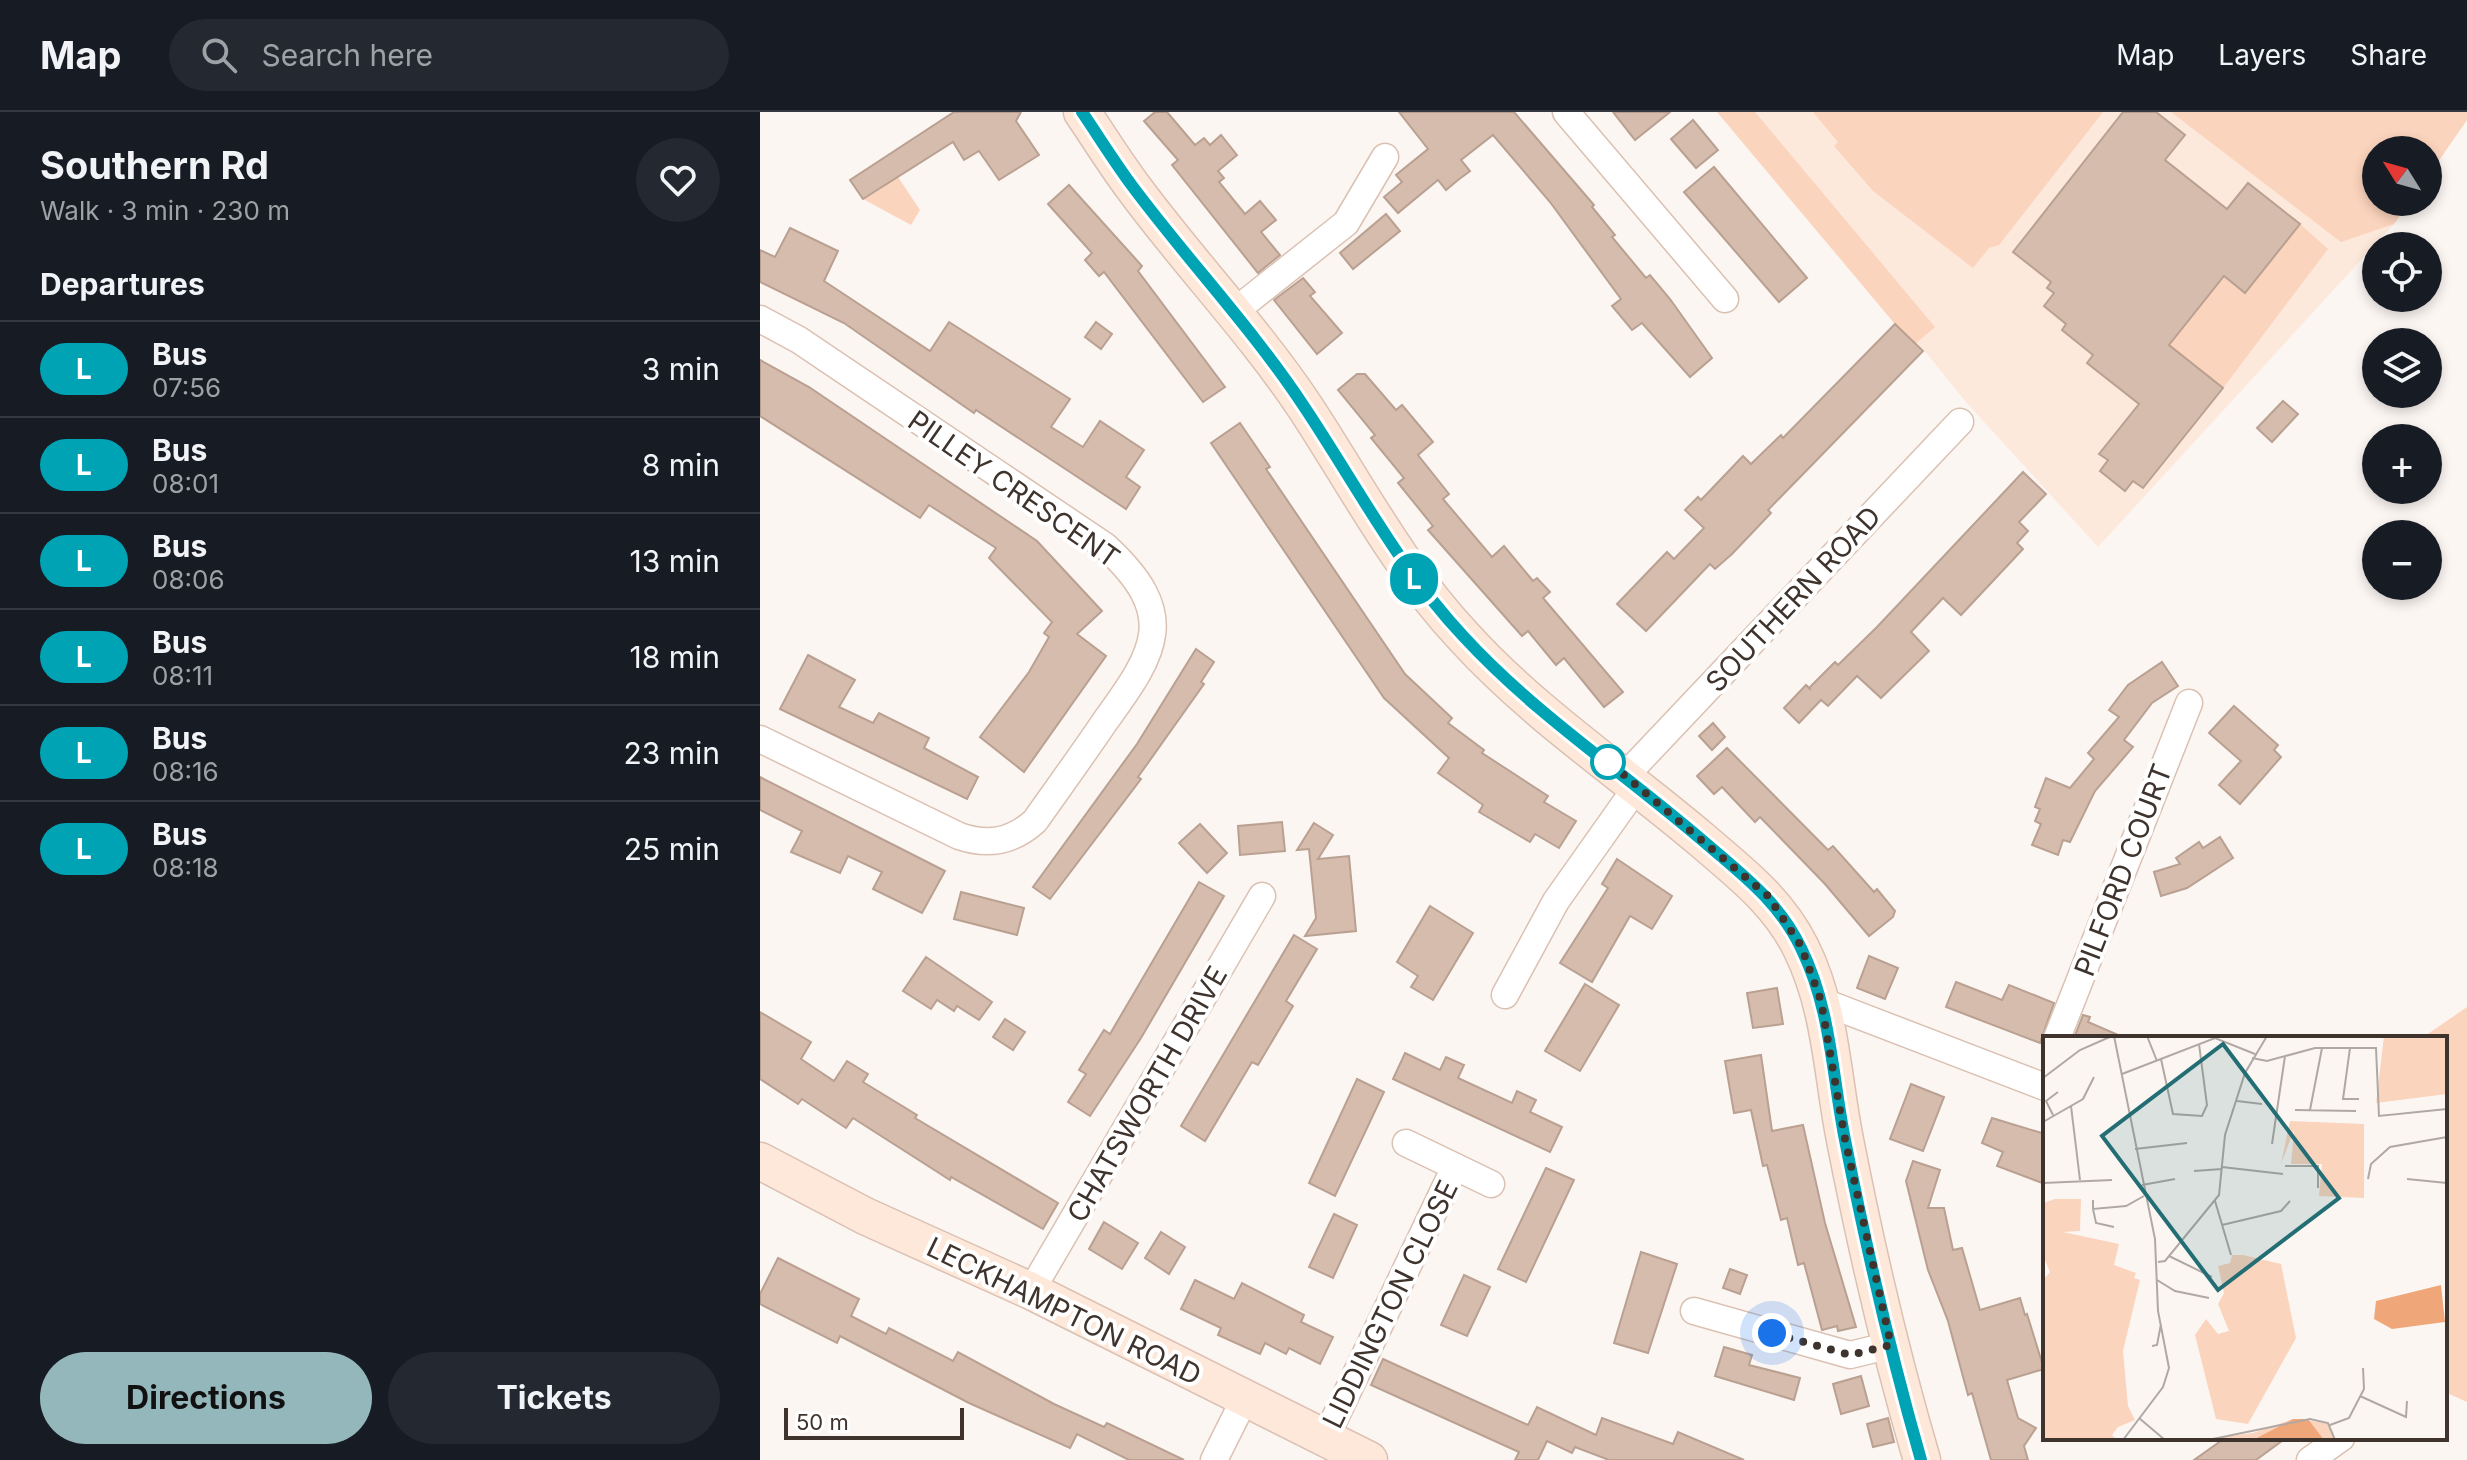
<!DOCTYPE html>
<html lang="en">
<head>
<meta charset="utf-8">
<style>
	:root { --surface:#171b24; --page:#242831; --text:#f1f3f6; --muted:#9ea1a6; --line:#363941; --accent:#94b7bc }
	body { margin:0; font-family:Inter,sans-serif; background:var(--page); color:var(--text); height:100vh; display:flex; flex-direction:column; font-size:30px; white-space:nowrap }
	* { box-sizing:border-box; margin:0 }
	p { font-size:26px; color:var(--muted) }
	.icon { flex:none; width:44px; height:44px; fill:none; stroke:currentColor; stroke-width:2; stroke-linecap:round; stroke-linejoin:round }
	.map { position:relative; flex:1; overflow:hidden }
	.side { display:flex; flex-direction:column; background:var(--surface); width:760px }
	.side>* { flex:none }
	.badge { padding:0 16px; border-radius:26px; font-size:28px; line-height:52px }
	.needle { width:52px; rotate:307deg }
	.tools { position:absolute; left:1602px; top:24px; display:grid; gap:16px }
	.tools a { display:grid; place-items:center; width:80px; height:80px; border-radius:50%; background:var(--surface); box-shadow:0 4px 12px #0003; font-size:40px }
	.scale { position:absolute; left:24px; bottom:20px; width:180px; box-sizing:border-box; padding-left:8px; border:4px solid #3e332d; border-top:0; font-size:22px; line-height:28px; white-space:nowrap; color:#3e332d; -webkit-text-stroke:6px #fff; paint-order:stroke }
	.you { position:absolute; width:40px; height:40px; margin:-20px; border:6px solid #fff; border-radius:50%; background:#1a73e8; box-shadow:0 0 0 12px #1a73e833 }
	.map>.badge { position:absolute; translate:-50% -50%; box-shadow:0 0 0 4px #fff }
	h2 { padding:0 40px; font-size:30px; line-height:72px }
	.round { display:grid; place-items:center; flex:none; width:84px; height:84px; border-radius:42px; background:var(--page) }
	.summary { display:flex; align-items:center; justify-content:space-between; height:136px; padding:0 40px }
	h1 { font-size:38px; font-weight:700; line-height:60px }
	.action { display:flex; gap:16px; margin-top:auto; padding:16px 40px }
	.action a { flex:1; height:92px; border-radius:48px; background:var(--accent); color:#111; font-size:32px; font-weight:700; line-height:92px; text-align:center }
	.action a+a { background:var(--page); color:var(--text) }
	ul { padding:0; list-style:none }
	li { display:flex; align-items:center; gap:24px; height:96px; padding:0 40px; border-top:2px solid var(--line) }
	li div { flex:1 }
	li b { display:block; font-size:30px }
	li em { font-style:normal }
	li .badge { min-width:88px; font-weight:700; text-align:center }
	header { display:flex; align-items:center; gap:48px; box-sizing:border-box; height:112px; padding:0 40px; background:var(--surface); border-bottom:2px solid var(--line) }
	header strong { font-size:38px }
	nav { display:flex; gap:44px; margin-inline-start:auto; font-size:28px }
	.search { width:560px; height:72px; background:var(--page); display:flex; align-items:center; gap:20px; box-sizing:border-box; padding:0 28px; border-radius:44px; color:var(--muted); font-size:30px }
	main { display:flex; flex:1; min-height:0 }
	.map>svg:first-child { display:block }
</style>
</head>
<body>
<header>
<strong>Map</strong>
<div class="search"><svg class="icon" aria-label="search" viewBox="0 0 24 24"><circle cx="10" cy="10" r="6"/><path d="M15 15l6 6"/></svg>Search here</div>
<nav><a>Map</a><a>Layers</a><a>Share</a></nav>
</header>
<main>
<section class="side">
<div class="summary"><div><h1>Southern Rd</h1><p>Walk · 3 min · 230 m</p></div><a class="round"><svg class="icon" aria-label="heart" viewBox="0 0 24 24"><path d="M12 20l-8-8c-3-5 5-10 8-4 3-6 11-1 8 4z"/></svg></a></div>
<h2>Departures</h2>
<ul>
<li><span class="badge" style="background:#00a3b4;color:#fff">L</span><div><b>Bus</b><p>07:56</p></div><em>3 min</em></li>
<li><span class="badge" style="background:#00a3b4;color:#fff">L</span><div><b>Bus</b><p>08:01</p></div><em>8 min</em></li>
<li><span class="badge" style="background:#00a3b4;color:#fff">L</span><div><b>Bus</b><p>08:06</p></div><em>13 min</em></li>
<li><span class="badge" style="background:#00a3b4;color:#fff">L</span><div><b>Bus</b><p>08:11</p></div><em>18 min</em></li>
<li><span class="badge" style="background:#00a3b4;color:#fff">L</span><div><b>Bus</b><p>08:16</p></div><em>23 min</em></li>
<li><span class="badge" style="background:#00a3b4;color:#fff">L</span><div><b>Bus</b><p>08:18</p></div><em>25 min</em></li>
</ul>
<div class="action"><a>Directions</a><a>Tickets</a></div>
</section>
<div class="map">
<svg width="1707" height="1348" viewBox="0 0 1707 1348">
	<rect width="100%" height="100%" fill="#fcf6f3"/>
	<path fill="#fde8dc" d="M957,0h750v8l-39,56v-26h-52v52h34l-16,22 -296,323 -133,-146 -41,-51 -29,-26z"/>
	<g fill="#fbd4bd">
		<path d="M957,0h38l180,215 -20,17 -20,-20z"/>
		<path d="M1053,0h290l-104,133 -10,3 -16,20 -100,-77 -39,-45 4,-4z"/>
		<path d="M1411,0h296v8l-39,56v-26h-52v52h34l-16,22 -53,18z"/>
		<path d="M138,65l22,33 -9,15 -48,-26z"/>
		<path d="M1540,112l28,25 -105,139 -54,-43 55,-69z"/>
		<path d="M1707,895v395l-22,-10v-354h-23z"/>
	</g>
	<g fill="#d5bcac" stroke="#b9a091" stroke-width="2">
		<path d="M194,0h67l-5,9 23,34 -40,25 -20,-29 -15,9 -11,-18 -90,57 -13,-19z"/>
		<path d="M395,0h12l28,33 9,-7 6,7 11,-10 16,20 -19,16 6,7 -5,4 26,32 15,-13 16,19 -15,12 19,23 -22,18 -86,-108 6,-5 -34,-39z"/>
		<path d="M639,0h115l80,93 -2,2 23,28 -3,2 34,41 4,-3 20,24 42,59 -22,19 -48,-54 -10,7 -20,-24 9,-7 -71,-97 -57,-67 -32,25 9,11 -12,9 -12,10 -8,-10 -40,33 -14,-16 18,-15 -6,-7 32,-26z"/>
		<path d="M853,0h57l-35,28z"/>
		<path d="M1363,0h33l29,23 -20,25 62,49 21,-26 52,41 -55,69 -21,-17 -55,69 54,43 -80,100 -10,-7 -8,10 -25,-20 8,-11 -9,-6 40,-50 -52,-41 6,-8 -31,-25 4,-6 -22,-18 10,-13 -7,-5 4,-6 -38,-30z"/>
		<path d="M933,8l25,30 -22,18 -25,-29z"/>
		<path d="M954,55l93,111 -28,24 -95,-110z"/>
		<path d="M309,73l73,81 -4,5 87,116 -22,15 -99,-130 -5,4 -14,-16 7,-7 -44,-49z"/>
		<path d="M626,102l14,17 -47,38 -13,-16z"/>
		<path d="M30,116l48,23 -14,30 106,70 19,-29 121,77 -19,28 32,20 17,-26 44,29 -18,27 14,10 -14,22 -150,-99 -2,3 -130,-90 -84,-41v-32l15,7z"/>
		<path d="M543,166l12,14 -5,4 32,37 -25,21 -43,-54z"/>
		<path d="M336,210l16,12 -11,15 -16,-12z"/>
		<path d="M1135,212l28,27 -155,159 3,3 -39,41 -17,15 -5,-5 -64,67 -29,-27 50,-52 7,7 30,-31 -19,-18 13,-13 3,3 42,-44 8,8 30,-29 2,3z"/>
		<path d="M0,248l49,27 228,154 65,70 -25,23 29,22 -82,116 -44,-35 49,-65 20,-35 -5,-4 8,-11 -63,-64 7,-10 -67,-43 -9,13 -160,-102z"/>
		<path d="M597,262h8l31,36 6,-5 31,37 -15,13 31,39 -6,5 49,58 12,-11 29,35 4,-3 13,14 -7,6 80,94 -19,15 -40,-49 -8,7 -28,-34 -6,5 -94,-106 5,-4 -35,-43 6,-5 -33,-40 4,-3 -37,-45z"/>
		<path d="M1523,289l15,13 -26,28 -15,-14z"/>
		<path d="M480,311l30,44 -4,2 139,205 47,44 -4,5 36,27 -2,3 66,43 -4,6 32,19 -17,27 -24,-14 -5,8 -51,-30 4,-7 -45,-32 11,-15 -65,-60 -173,-255z"/>
		<path d="M1263,360l23,22 -27,28 9,9 -11,12 6,6 -62,66 -18,-17 -32,34 18,19 -48,47 -24,-22 -29,30 -7,-6 -22,23 -15,-15 22,-23 5,5 -2,-2 26,-26 3,3 39,-38z"/>
		<path d="M436,537l18,13 -13,20 3,2 -66,93 3,2 -91,120 -17,-12 104,-143z"/>
		<path d="M48,543l47,25 -16,27 34,16 6,-10 50,25 -5,10 54,29 -11,22 -187,-90z"/>
		<path d="M1402,550l16,24 -26,17 -28,37 9,7 -38,44 -25,51 -7,-2 -5,15 -26,-10 9,-21 -6,-3 5,-12 -5,-2 11,-29 24,10 24,-29 -6,-6 31,-36 -10,-7 19,-25z"/>
		<path d="M1474,594l44,39 -4,5 7,7 -41,47 -21,-19 22,-24 -32,-28z"/>
		<path d="M953,611l12,14 -13,13 -13,-14z"/>
		<path d="M967,636l101,102 5,-4 41,46 3,-3 18,22 -2,6 -24,19 -44,-52 -65,-67 -5,5 -33,-35 -8,7 -17,-18z"/>
		<path d="M0,665l185,94 -23,42 -49,-24 9,-17 -34,-16 -8,17 -49,-21 11,-21 -42,-21z"/>
		<path d="M522,710l3,29 -45,4 -2,-29z"/>
		<path d="M554,711l19,12 -15,24 31,-3 7,75 -51,5 11,-18 -7,-69 -12,1z"/>
		<path d="M440,712l27,29 -20,20 -28,-30z"/>
		<path d="M1460,725l13,21 -46,30 -26,8 -7,-24 26,-8 -4,-6 23,-16 4,6z"/>
		<path d="M857,747l55,37 -20,33 -22,-13 -38,66 -32,-19 48,-75 -6,-4z"/>
		<path d="M439,770l25,14 -83,142 -51,78 -22,-14 18,-28 -7,-4 25,-40 6,4z"/>
		<path d="M201,780l63,16 -7,27 -63,-16z"/>
		<path d="M670,794l43,27 -40,67 -22,-13 7,-11 -21,-14z"/>
		<path d="M534,823l23,14 -31,52 7,5 -35,59 -6,-3 -47,79 -24,-15z"/>
		<path d="M1109,844l29,12 -13,31 -28,-11z"/>
		<path d="M166,845l66,45 -13,18 -22,-14 -3,5 -17,-11 -6,9 -28,-18z"/>
		<path d="M1196,870l46,18 7,-15 45,18 -14,40 -94,-36z"/>
		<path d="M825,872l34,21 -39,66 -35,-20z"/>
		<path d="M1017,876l6,36 -30,4 -6,-35z"/>
		<path d="M0,900l51,30 -10,17 33,22 13,-20 21,13 -5,8 54,33 -2,3 143,85 -15,26 -92,-52 -1,3 -97,-62 -7,10 -44,-29 -4,5 -38,-25z"/>
		<path d="M1323,903l7,2 -2,5 37,16h-51z"/>
		<path d="M245,907l20,13 -12,18 -20,-13z"/>
		<path d="M645,941l35,17 6,-13 18,8 -6,13 54,25 5,-12 19,9 -6,12 32,15 -12,25 -157,-73z"/>
		<path d="M1001,943l11,76 31,-6 22,98 31,104 -18,4 -1,-5 -15,4 -18,-67 -6,2 -11,-47 -6,2 -14,-55 -4,1 -12,-56 -17,3 -9,-52z"/>
		<path d="M597,967l27,13 -49,104 -26,-13z"/>
		<path d="M1151,972l33,13 -21,54 -33,-12z"/>
		<path d="M1232,1006l53,16v50l-48,-18 6,-14 -21,-9z"/>
		<path d="M1153,1049l27,9 -12,38h16l9,42 9,-2 18,62 40,-12 5,17 2,-1 17,55 -37,11 11,38 18,10 -12,18 4,14h-37l-19,-67 -4,2 -20,-74 -20,-51 -22,-89z"/>
		<path d="M786,1056l28,12 -48,102 -28,-13z"/>
		<path d="M574,1102l23,11 -24,53 -24,-11z"/>
		<path d="M344,1110l34,21 -16,26 -33,-20z"/>
		<path d="M401,1120l24,15 -16,27 -24,-16z"/>
		<path d="M881,1140l36,12 -29,89 -34,-10z"/>
		<path d="M18,1146l81,41 -8,17 35,18 3,-6 64,33 5,-9 96,52 50,23 3,-4 77,37h-55l-52,-26 -7,14 -101,-45 -129,-67 -3,7 -77,-39v-10z"/>
		<path d="M970,1157l17,6 -7,19 -17,-6z"/>
		<path d="M704,1163l26,12 -23,49 -26,-11z"/>
		<path d="M435,1168l39,19 8,-16 62,32 -3,7 32,15 -13,27 -31,-16 -3,6 -21,-11 -5,11 -42,-19 3,-7 -40,-19z"/>
		<path d="M964,1235l28,8 -3,10 51,13 -6,22 -79,-24z"/>
		<path d="M623,1247l145,66 9,-18 59,28 6,-17 71,26 5,-12 66,28h-135l-34,-13 -3,6 -25,-12 -9,19h-23l4,-8 -148,-67z"/>
		<path d="M1101,1264l8,30 -28,8 -8,-30z"/>
		<path d="M1128,1306l6,24 -21,5 -6,-23z"/>
		<path d="M1465,1326h61l-30,22h-62z"/>
	</g>
	<g fill="none" stroke-linecap="round" stroke-linejoin="round">
		<defs>
			<g id="street">
				<path d="M806,0l159,187"/>
				<path d="M475,199l111,-88 39,-66"/>
				<path d="M0,207l39,21 306,206c74,68 52,104 1,174 -23,34 -47,67 -71,101 -23,21 -47,25 -76,15l-199,-97"/>
				<path d="M865,664l335,-354"/>
				<path d="M745,883l51,-94 82,-116"/>
				<path d="M1061,889l224,86"/>
				<path d="M1297,926l132,-335"/>
				<path d="M646,1031l85,41"/>
				<path d="M271,1179l231,-395"/>
				<path d="M934,1199l156,44 41,-10"/>
				<path d="M564,1329l131,-274"/>
				<path d="M454,1348l30,-60"/>
				<path d="M1550,1348l31,-22"/>
			</g>
			<g id="secondary">
				<path d="M322,0c17,25 33,51 51,75 55,75 120,142 172,220 52,79 94,161 159,230 70,77 159,136 238,203 38,33 76,61 99,108 30,60 31,127 44,192 21,107 46,215 77,320"/>
				<path d="M0,1049l105,55 166,75 338,169"/>
			</g>
		</defs>
		<use href="#street" stroke="#dbc1b2" stroke-width="29"/>
		<use href="#secondary" stroke="#dbc1b2" stroke-width="39"/>
		<use href="#street" stroke="#fff" stroke-width="26"/>
		<use href="#secondary" stroke="#fee8da" stroke-width="36"/>
	</g>
	<g fill="none" stroke-linecap="round" stroke-linejoin="round">
		<defs>
			<path id="line" d="M322,0c17,25 33,51 51,75 56,75 120,142 172,221 52,78 94,160 159,229 71,77 159,135 238,203 38,33 77,61 99,108 30,60 31,127 44,192 21,107 46,215 76,320"/>
		</defs>
		<use href="#line" stroke="#fff" stroke-width="18"/>
		<use href="#line" stroke="#00a3b4" stroke-width="12"/>
		<path stroke="#3e332d" stroke-width="8" stroke-dasharray="0 14.4" d="M848,650l-3,-3 163,137 33,50 20,55 24,138 46,206 -41,10 -78,-22"/>
	</g>
	<circle fill="#fff" stroke="#00a3b4" stroke-width="4" cx="848" cy="650" r="16"/>
	<g text-anchor="middle" stroke-width="8" stroke-linejoin="round" paint-order="stroke">
		<g font-size="28" fill="#3e332d" stroke="#fff">
			<text transform="translate(254 377) rotate(35)" y="10">PILLEY CRESCENT</text>
			<text transform="translate(1033 487) rotate(-47)" y="10">SOUTHERN ROAD</text>
			<text transform="translate(1363 758) rotate(-69)" y="10">PILFORD COURT</text>
			<text transform="translate(387 982) rotate(-60)" y="10">CHATSWORTH DRIVE</text>
			<text transform="translate(630 1192) rotate(-64)" y="10">LIDDINGTON CLOSE</text>
			<text transform="translate(304 1199) rotate(26)" y="10">LECKHAMPTON ROAD</text>
		</g>
	</g>
	<g transform="translate(1283 924)">
		<rect width="404" height="404" fill="#fcf6f3"/>
		<path d="M341,0h63v58l-71,9zM247,85l74,3v74l-45,-2 3,-32h-31l3,-34 -13,34zM12,163h26l-1,32 -17,1 56,12 -5,21 22,8 -2,5 6,2 -17,71 5,55 7,14 -17,7 -6,8 5,5h-74v-160l7,-8 -7,-17v-52zM200,219l38,9 15,74 -48,86 -32,-5 -21,-84 11,-16 12,15 11,-3 -11,-27 6,-11 -6,-27 12,-3 2,-8zM250,383l35,4 7,17h-136l54,-7z" fill="#fbd4bd"/>
		<path d="M398,249l4,37 -53,7 -18,-10 2,-18zM250,383h15l16,21h-71z" fill="#efa779"/>
		<path fill="none" stroke="#b0a8a4" stroke-width="2" d="M71,0l41,203 3,72 11,57 -6,19 -40,53M104,0l10,25M307,12l-7,51h16M209,22l15,3 48,-13h61l3,68 68,-7M118,23l12,55 29,2 5,-11 -8,-61M79,38l93,-36 40,16M0,42l37,-28 32,-14M194,65l25,3M28,70l9,74M252,74l61,1M267,74l12,-62M10,79l-7,-14 12,-9M0,86l40,-23 11,-22M229,108l13,-88M92,113l52,-6M242,130h33v22M179,131l61,7M151,135l28,-2M325,143l3,-15 19,-17 57,-10M364,143l40,4M0,147l69,-3M99,149l33,-6M50,164v9l33,-3 18,-10M172,165l16,54M50,173l3,14 18,4M179,189l59,-14 9,-10M126,220l43,21M115,226l7,-1 54,-66 6,-60 20,-62 22,-37M114,244l18,11 34,7M109,310l5,-1 4,-21M317,360l46,21 1,-16M96,382l26,22M287,389l19,-7 15,-29 -1,-21M165,404l102,-21 18,4 7,17"/>
		<path fill="#236e74" fill-opacity="0.15" stroke="#236e74" stroke-width="4" d="M180,8l116,154 -121,92 -116,-154z"/>
		<rect width="404" height="404" fill="none" stroke="#3e332d" stroke-width="4"/>
	</g>
</svg>
<div class="tools">
<a><svg class="needle" viewBox="-14 -14 28 28"><path d="M0-13l5 13h-10z" fill="#e53935"/><path d="M0 13l5-13h-10z" fill="#9ea1a6"/></svg></a>
<a><svg class="icon" aria-label="locate" viewBox="0 0 24 24"><circle cx="12" cy="12" r="6"/><path d="M12 2v4M12 18v4M2 12h4M18 12h4"/></svg></a>
<a><svg class="icon" aria-label="layers" viewBox="0 0 24 24"><path d="M12 4l9 5-9 5-9-5zM3 14l9 5 9-5"/></svg></a>
<a>+</a>
<a>−</a>
</div>
<div class="scale">50 m</div>
<div class="you" style="left:1012px;top:1221px"></div>
<b class="badge" style="left:654px;top:467px;background:#00a3b4;color:#fff">L</b>
</div>
</main>
</body>
</html>
